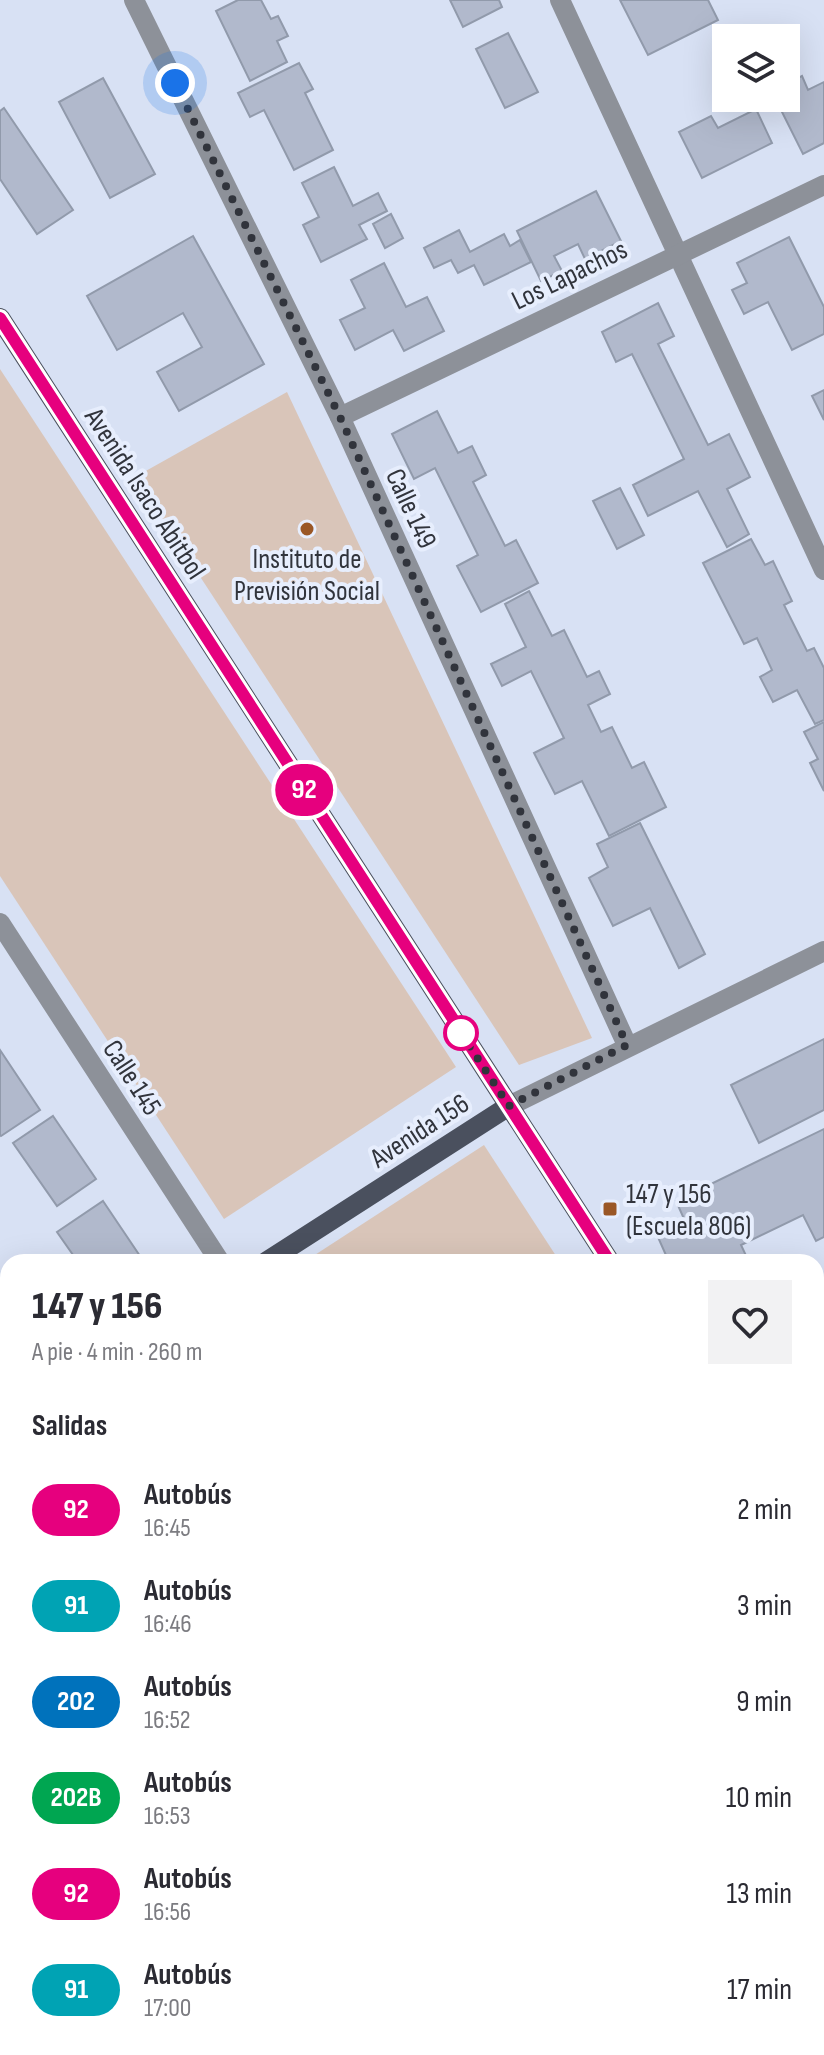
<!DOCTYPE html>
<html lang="es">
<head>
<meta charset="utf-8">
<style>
	:root { --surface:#fff; --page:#f2f2f3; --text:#2b2b33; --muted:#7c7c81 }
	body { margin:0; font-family:"Sofia Sans Condensed",sans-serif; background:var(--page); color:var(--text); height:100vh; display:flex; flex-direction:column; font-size:30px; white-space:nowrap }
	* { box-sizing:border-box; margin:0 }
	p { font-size:26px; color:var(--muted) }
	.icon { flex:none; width:44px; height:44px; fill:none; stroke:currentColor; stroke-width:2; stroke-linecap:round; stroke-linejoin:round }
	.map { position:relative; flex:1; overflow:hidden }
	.side { position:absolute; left:0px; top:1254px; width:824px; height:802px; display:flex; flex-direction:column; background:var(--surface); border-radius:24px 24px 0 0; box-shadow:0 8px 32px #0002 }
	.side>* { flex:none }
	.badge { padding:0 16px; border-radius:26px; font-size:28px; line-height:52px }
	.controls { position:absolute; left:712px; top:24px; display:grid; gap:16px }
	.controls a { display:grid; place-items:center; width:88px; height:88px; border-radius:0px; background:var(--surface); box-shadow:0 8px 32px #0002; font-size:40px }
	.you { position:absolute; width:40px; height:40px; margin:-20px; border:6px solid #fff; border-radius:50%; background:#1a73e8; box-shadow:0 0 0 12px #1a73e833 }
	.map>.badge { position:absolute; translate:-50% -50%; box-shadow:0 0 0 4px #fff }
	h2 { padding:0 32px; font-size:30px; line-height:72px }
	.round { display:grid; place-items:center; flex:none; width:84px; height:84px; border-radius:0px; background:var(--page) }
	.headline { display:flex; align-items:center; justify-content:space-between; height:136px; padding:0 32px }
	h1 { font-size:38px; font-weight:800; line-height:60px }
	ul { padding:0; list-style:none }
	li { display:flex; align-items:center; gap:24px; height:96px; padding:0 32px }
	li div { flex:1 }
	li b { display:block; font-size:30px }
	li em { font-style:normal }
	li .badge { min-width:88px; font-weight:700; text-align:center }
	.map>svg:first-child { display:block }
</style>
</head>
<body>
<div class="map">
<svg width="824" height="2055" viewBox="0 0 824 2055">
	<rect width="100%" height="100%" fill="#d8e1f4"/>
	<g fill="#d9c5b9">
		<path d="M0,369l456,698 -232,152 -224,-343z"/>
		<path d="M287,392l305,646 -73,27 -384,-588z"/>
		<path d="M484,1145l76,117h-256z"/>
		<path d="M816,1659l8,12v51l-8,6z"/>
		<path d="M824,1795v260h-67l-4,-7h63v-248z"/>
	</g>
	<g fill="#b1b9cc" stroke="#919aab" stroke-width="2">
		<path d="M238,0h23l10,19 7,-3 10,20 -11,5 10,21 -37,19 -34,-70z"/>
		<path d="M450,0h49l3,7 -39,20z"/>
		<path d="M620,0h88l10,20 -70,35z"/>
		<path d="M508,33l30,59 -33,16 -29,-59z"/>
		<path d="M299,63l14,26 -8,4 28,57 -39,20 -30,-60 -14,7 -12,-24z"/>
		<path d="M802,76l6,14 16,-8v61l-21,11 -28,-56h11v-13z"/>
		<path d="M103,78l52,96 -45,24 -51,-96z"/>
		<path d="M4,108l69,102 -36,24 -37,-55v-68z"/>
		<path d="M756,109l16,34 -70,35 -23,-46 32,-16 7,12z"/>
		<path d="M334,167l19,39 25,-13 9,18 -28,14 8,14 -46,23 -18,-37 16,-8 -17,-34z"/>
		<path d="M596,191l25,50 -36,18 -7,-15 -24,12 8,15 -21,10 -24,-50z"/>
		<path d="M391,214l12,24 -18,10 -12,-24z"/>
		<path d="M459,230l11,22 34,-18 6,12 10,-6 11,22 -47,23 -10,-20 -16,8 -7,-13 -17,8 -10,-20z"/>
		<path d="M193,236l71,128 -85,47 -22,-39 45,-25 -19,-34 -66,37 -30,-54z"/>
		<path d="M789,237l35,70v27l-32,16 -24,-48 -24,12 -12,-24 15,-7 -10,-20z"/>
		<path d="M384,263l22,44 21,-10 17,34 -40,20 -11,-21 -38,20 -15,-30 25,-12 -14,-28z"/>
		<path d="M658,303l16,33 -16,8 50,101 21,-11 21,43 -23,12 22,45 -22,13 -29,-56 -50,25 -15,-31 51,-26 -52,-105 -16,8 -14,-30z"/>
		<path d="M824,390v30l-12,-24z"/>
		<path d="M437,411l21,42 14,-7 14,29 -13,7 32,64 11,-6 22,43 -57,29 -24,-46 21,-11 -43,-87 -21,11 -22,-45z"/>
		<path d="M620,488l24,47 -27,14 -24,-48z"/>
		<path d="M751,539l14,26 8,-4 19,40 -8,4 23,46 7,-3 10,20v52l-9,4 -18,-34 -24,12 -13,-25 12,-7 -15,-32 -13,6 -41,-81z"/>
		<path d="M529,591l23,45 12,-6 23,47 12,-6 11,23 -22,11 13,27 11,-5 20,41 12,-6 22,45 -57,29 -27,-55 -27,13 -21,-41 30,-15 -33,-67 -29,15 -11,-22 35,-17 -21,-43z"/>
		<path d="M824,722v69l-14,-28 8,-4 -14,-27z"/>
		<path d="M640,823l65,131 -26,14 -29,-60 -37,18 -24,-48 19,-11 -11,-23z"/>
		<path d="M824,1039v71l-65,33 -28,-58z"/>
		<path d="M0,1050l40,60 -39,26 -1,-1z"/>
		<path d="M53,1116l43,63 -39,27 -44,-63z"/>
		<path d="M824,1129v108l-8,4 -13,-26 -62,30 8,17h-80l-12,-27 28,-14 -9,-20z"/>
		<path d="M103,1201l41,61h-66l-21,-30z"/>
		<path d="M824,1299v112l-8,3v-111z"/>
		<path d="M8,1466v18l-8,-13z"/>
		<path d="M8,1733v56l-8,5v-56z"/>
		<path d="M8,1947v54l-8,5v-53z"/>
		<path d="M142,2048h97v2l-9,5h-93l-2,-3z"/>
		<path d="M528,2048h97l-11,7h-92z"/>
		<path d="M635,2048h29l-11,7h-14z"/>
	</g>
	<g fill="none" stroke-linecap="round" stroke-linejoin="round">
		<g stroke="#8d9199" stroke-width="20">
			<path d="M134,0l206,417 287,628"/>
			<path d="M560,0l264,570"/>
			<path d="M340,417l484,-232"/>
			<path d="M0,923l220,339"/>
			<path d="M509,1106l315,-155"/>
			<path d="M0,1625l8,13"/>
			<path d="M816,1764l8,-5"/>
			<path d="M0,1870l8,-5"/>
			<path d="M273,2048l4,7"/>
			<path d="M730,2048l4,7"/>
			<path d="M370,2055l11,-7"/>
		</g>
		<g stroke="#4a505e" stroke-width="20">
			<path d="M0,318l610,944"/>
			<path d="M266,1262l243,-156"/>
			<path d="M0,1433l8,-5"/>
			<path d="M816,1580l8,12"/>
		</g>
	</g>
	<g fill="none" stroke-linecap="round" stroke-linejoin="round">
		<defs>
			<path id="line" d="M0,318l610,944"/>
		</defs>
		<use href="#line" stroke="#fff" stroke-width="18"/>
		<use href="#line" stroke="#e6007e" stroke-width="12"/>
		<path stroke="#31343c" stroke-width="8" stroke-dasharray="0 14.4" d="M175,83l165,334 287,628 -118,61 -50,-76 2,3"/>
	</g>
	<g fill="#9a5726" stroke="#e7eefd" stroke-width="3">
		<circle cx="307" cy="529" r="8"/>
		<rect x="602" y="1201" width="16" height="16" rx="4"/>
	</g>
	<circle fill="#fff" stroke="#e6007e" stroke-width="4" cx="461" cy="1033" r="16"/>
	<g text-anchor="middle" stroke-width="8" stroke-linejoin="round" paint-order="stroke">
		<g font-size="28" fill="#31343c" stroke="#e7eefd">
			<text transform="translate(569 274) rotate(-26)" y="10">Los Lapachos</text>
			<text transform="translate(146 493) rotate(57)" y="10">Avenida Isaco Abitbol</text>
			<text transform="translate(412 508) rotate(65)" y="10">Calle 149</text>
			<text transform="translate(133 1077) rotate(57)" y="10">Calle 145</text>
			<text transform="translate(419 1130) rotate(-33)" y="10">Avenida 156</text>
		</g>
		<g font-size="28" fill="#31343c" stroke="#e7eefd">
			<text x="307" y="568">Instituto de<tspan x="307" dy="32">Previsión Social</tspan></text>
			<text x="626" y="1203" text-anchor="start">147 y 156<tspan x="626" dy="32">(Escuela 806)</tspan></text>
		</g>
	</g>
</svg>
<div class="controls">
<a><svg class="icon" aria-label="layers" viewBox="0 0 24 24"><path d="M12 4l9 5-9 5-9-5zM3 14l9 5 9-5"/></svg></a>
</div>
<div class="you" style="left:175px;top:83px"></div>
<b class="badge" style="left:304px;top:790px;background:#e6007e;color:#fff">92</b>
<section class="side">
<div class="headline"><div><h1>147 y 156</h1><p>A pie · 4 min · 260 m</p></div><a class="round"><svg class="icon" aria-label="heart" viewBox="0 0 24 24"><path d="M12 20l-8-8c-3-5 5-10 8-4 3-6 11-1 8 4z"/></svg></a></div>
<h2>Salidas</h2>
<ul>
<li><span class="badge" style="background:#e6007e;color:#fff">92</span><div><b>Autobús</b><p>16:45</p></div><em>2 min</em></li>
<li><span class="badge" style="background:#00a3b4;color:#fff">91</span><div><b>Autobús</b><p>16:46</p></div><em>3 min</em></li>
<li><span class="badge" style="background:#0072bc;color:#fff">202</span><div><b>Autobús</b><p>16:52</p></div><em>9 min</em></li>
<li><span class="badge" style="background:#00a651;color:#fff">202B</span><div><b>Autobús</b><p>16:53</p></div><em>10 min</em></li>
<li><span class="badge" style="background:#e6007e;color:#fff">92</span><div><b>Autobús</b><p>16:56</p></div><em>13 min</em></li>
<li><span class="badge" style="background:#00a3b4;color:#fff">91</span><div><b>Autobús</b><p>17:00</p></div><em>17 min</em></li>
</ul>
</section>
</div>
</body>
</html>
